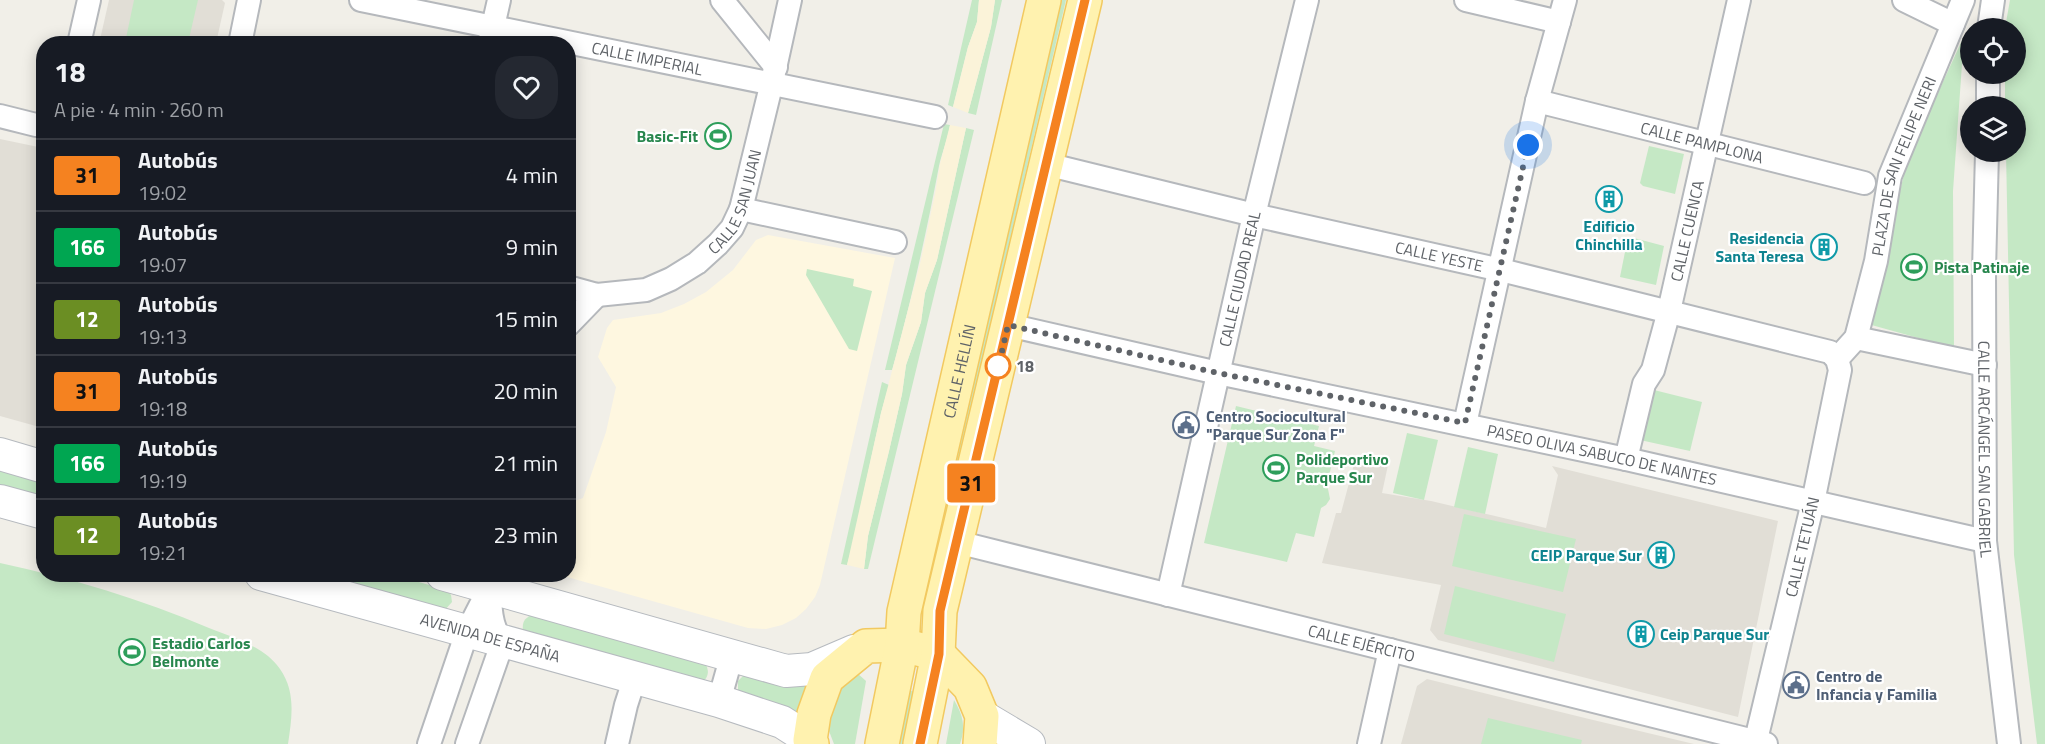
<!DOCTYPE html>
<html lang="es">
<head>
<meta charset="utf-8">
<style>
	:root { --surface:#171b24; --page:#242831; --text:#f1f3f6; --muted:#9ea1a6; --line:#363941 }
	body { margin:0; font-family:"Titillium Web",sans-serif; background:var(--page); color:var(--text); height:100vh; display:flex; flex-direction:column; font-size:22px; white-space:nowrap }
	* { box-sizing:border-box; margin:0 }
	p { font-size:20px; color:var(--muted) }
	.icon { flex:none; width:33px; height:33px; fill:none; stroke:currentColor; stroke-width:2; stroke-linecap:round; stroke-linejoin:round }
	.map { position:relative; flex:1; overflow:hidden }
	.panel { position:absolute; left:36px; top:36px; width:540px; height:546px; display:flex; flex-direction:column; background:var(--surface); border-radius:24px; box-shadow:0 3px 15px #0003 }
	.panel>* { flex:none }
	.badge { padding:0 12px; border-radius:4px; font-size:21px; line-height:39px }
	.fabs { position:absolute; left:1960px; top:18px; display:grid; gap:12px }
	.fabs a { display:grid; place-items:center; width:66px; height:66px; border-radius:50%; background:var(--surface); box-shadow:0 3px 15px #0003; font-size:30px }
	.you { position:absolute; width:30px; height:30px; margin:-15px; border:4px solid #fff; border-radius:50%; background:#1a73e8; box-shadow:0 0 0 9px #1a73e833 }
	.map>.badge { position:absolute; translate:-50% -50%; box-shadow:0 0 0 3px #fff }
	.round { display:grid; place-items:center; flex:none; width:63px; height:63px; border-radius:24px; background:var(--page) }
	.headline { display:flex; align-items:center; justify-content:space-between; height:102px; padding:0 18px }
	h1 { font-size:28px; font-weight:700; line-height:45px }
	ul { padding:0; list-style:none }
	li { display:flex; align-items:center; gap:18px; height:72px; padding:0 18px; border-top:2px solid var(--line) }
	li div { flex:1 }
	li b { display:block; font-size:22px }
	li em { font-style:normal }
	li .badge { min-width:66px; font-weight:700; text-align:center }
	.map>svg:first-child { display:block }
</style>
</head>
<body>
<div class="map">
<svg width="2045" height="744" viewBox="0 0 2045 744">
	<rect width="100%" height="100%" fill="#f1efe8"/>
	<path fill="#fef7e0" d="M768,235l127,23 -75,327 -5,12 -9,12 -10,9 -14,7 -16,4 -18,-1 -188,-53 8,-1 1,-71 14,-5 23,-66 10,-45 -18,-30 9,-29 6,-8 48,-7 23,-9 22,-12 27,-22 23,-30z"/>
	<g fill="#e1ded6">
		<path d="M109,0h113l3,3 -9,40 -117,1z"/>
		<path d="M0,139l43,9v280l-43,-12z"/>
		<path d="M1356,457l32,8 -6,28 49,8 115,27 12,-53 -6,-9 226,55 -40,196 -300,-77 -8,-10 11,-45 -119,-22 14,-50h5z"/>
		<path d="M1427,679l162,40 105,25h-293l16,-58z"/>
	</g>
	<g fill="#c5e8c5">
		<path d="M134,0h64l-10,43h-63z"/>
		<path d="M972,0h7l-2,22 -9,25 -15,60 -5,-2z"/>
		<path d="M995,0h7l-26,115 -8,-2 23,-86z"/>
		<path d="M1059,0h7l-141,603 -7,-2z"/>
		<path d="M2010,0h35v744h-8l-23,-189 -8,-403h10v-46h-11v-32h11v-46h-11z"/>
		<path d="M1964,36l-11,155 1,157 -86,-24 40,-166z"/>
		<path d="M944,124l6,1c-2,14 -8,27 -11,41 -12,64 -26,127 -43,190l-4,14h-7z"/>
		<path d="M966,128l8,2 -106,439h-4l4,-33 21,-85 13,-57 4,-29 15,-43 4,-29 12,-33z"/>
		<path d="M1649,146l35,8 -9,40 -32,-8 -3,-3z"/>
		<path d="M1634,238l30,8 -8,39 -36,-8 7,-35 3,-3z"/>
		<path d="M807,269l47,10 -1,7 19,5 -15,60 -8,-2 -43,-74z"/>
		<path d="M882,382l7,3 -8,28 -30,138 -4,14 -6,-1z"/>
		<path d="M1650,389l52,13 -12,49 -50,-11z"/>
		<path d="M1236,406l83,20 -5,20 21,5 -8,33 3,15 -4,6 -5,3 -7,29 -18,-4 -9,29 -83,-19z"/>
		<path d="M1407,433l31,7 -14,60 -31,-7z"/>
		<path d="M1468,447l30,7 -13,60 -31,-7z"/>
		<path d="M0,466l43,11v21l-43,-9z"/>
		<path d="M1464,514l112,25 -13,53 -111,-26z"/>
		<path d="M0,563c71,15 141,36 209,65 25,10 55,18 71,41 16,23 12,48 8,75h-288z"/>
		<path d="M316,575h78l53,15 4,5 1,7 -8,9z"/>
		<path d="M1455,586l111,28 -12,48 -110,-28z"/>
		<path d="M532,615l173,48c4,7 4,12 -1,18l-181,-51c-1,-7 1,-12 9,-15z"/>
		<path d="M857,673l9,8 -11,63h-21l-5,-13v-12l10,-30z"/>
		<path d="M744,675l63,11 1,3 -10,24 -2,2 -58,-23v-11z"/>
		<path d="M907,689l7,3 -10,52h-7z"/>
		<path d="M954,700c9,15 12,27 6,44h-14z"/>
		<path d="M1488,718l94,22 -1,4h-100z"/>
	</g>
	<g fill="#fbf3d9">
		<path d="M979,0h16l-4,27 -23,86 -15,-6 15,-60 9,-25z"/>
		<path d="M950,125l16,3 -29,132 -12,33 -4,29 -15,43 -4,29 -13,57 -21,85 -4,33 -17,-4 34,-152 39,-149 15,-70 5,-30z"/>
	</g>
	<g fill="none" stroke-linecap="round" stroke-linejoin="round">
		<defs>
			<g id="street">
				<path id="s1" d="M361,0l574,117"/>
				<path d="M722,0l54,67"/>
				<path d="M1466,0l93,22"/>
				<path d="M1904,0l49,24"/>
				<path d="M1989,28l4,-28"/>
				<path d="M79,44l10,-44"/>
				<path d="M240,44l9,-44"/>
				<path d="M489,44l10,-44"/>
				<path id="s2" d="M1537,101l327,82"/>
				<path d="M1988,106v-32"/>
				<path d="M0,116l36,9 8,-1"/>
				<path id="s3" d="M1987,152l-3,119 1,270 24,203"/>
				<path id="s4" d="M1046,164l208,51 247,55 329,82 7,7 3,11 -27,132 -58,242"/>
				<path d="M741,209l154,33"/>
				<path id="s5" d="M568,287l29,8 49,-5 25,-11 26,-16 21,-19 14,-16 9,-19 31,-127 18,-82"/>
				<path d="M568,325l29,-30"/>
				<path id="s6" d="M1008,325l210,48 408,86 359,82"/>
				<path d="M1856,338l129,27"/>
				<path id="s7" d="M1837,359l19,-21 20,-77 14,-85 73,-176"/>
				<path d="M1465,424l72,-323 28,-101"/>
				<path id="s8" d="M1626,459l18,-75 9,-14 16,-59 70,-311"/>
				<path id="s9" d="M957,542l809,202"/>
				<path id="s10" d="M1168,595l86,-380 53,-215"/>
				<path d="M719,701l13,-46"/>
				<path d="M429,744l38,-112 23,-45 4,-13"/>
				<path d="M467,744l36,-103c-13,-12 -13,-37 -13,-54"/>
				<path d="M617,744l9,-39 9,-28"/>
				<path d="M1369,744l21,-94"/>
			</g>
			<g id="secondary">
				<path d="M0,454l44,13"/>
				<path d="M0,501l44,12"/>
				<path id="s11" d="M261,574l458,127 63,21 28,18"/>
				<path d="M442,574l344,97 26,-2 42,-18"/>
				<path d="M982,716l47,28"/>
			</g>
			<g id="primary">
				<path d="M812,744l-2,-4 4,-26 13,-36 39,-32 36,-1 36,9 32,33 12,29 -2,28"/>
				<path id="s12" d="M882,744l20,-99 2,-33 140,-612"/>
				<path d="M920,744l18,-90 2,-43 145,-611"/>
			</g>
		</defs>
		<use href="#street" stroke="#b5b8bc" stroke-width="26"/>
		<use href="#secondary" stroke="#b6babf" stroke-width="34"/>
		<use href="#primary" stroke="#f2c960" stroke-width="36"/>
		<use href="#street" stroke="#fff" stroke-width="22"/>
		<use href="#secondary" stroke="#fff" stroke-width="32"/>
		<use href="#primary" stroke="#fff2af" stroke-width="33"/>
	</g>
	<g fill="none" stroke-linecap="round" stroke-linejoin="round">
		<defs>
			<path id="line" d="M920,744l19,-90 1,-43 145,-611"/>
		</defs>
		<use href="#line" stroke="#fff" stroke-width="14"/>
		<use href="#line" stroke="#f58220" stroke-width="9"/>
		<path stroke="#5f6368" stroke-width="6" stroke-dasharray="0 10.8" d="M998,366v3l10,-44 210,48 247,50 63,-278"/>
	</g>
	<defs>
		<symbol id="stadium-ring" viewBox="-11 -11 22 22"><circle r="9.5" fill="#fff" stroke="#2e9e5b" stroke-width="1.5"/><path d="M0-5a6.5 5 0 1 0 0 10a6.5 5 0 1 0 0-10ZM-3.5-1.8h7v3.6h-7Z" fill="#2e9e5b"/></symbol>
		<symbol id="building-ring" viewBox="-11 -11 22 22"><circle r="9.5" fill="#fff" stroke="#0f9aa8" stroke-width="1.5"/><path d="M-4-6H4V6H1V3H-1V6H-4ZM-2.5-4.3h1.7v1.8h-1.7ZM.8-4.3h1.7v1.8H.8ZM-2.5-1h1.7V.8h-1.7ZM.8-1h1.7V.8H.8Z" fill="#0f9aa8"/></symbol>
		<symbol id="civic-ring" viewBox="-11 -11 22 22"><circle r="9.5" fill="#fff" stroke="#5c6f8a" stroke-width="1.5"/><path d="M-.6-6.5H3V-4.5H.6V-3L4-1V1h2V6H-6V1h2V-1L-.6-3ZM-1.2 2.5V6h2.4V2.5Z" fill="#5c6f8a"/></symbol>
	</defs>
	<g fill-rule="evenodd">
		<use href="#stadium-ring" x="703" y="121" width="30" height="30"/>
		<use href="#building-ring" x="1594" y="184" width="30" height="30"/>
		<use href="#building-ring" x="1809" y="232" width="30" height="30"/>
		<use href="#stadium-ring" x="1899" y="252" width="30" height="30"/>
		<use href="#civic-ring" x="1171" y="410" width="30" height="30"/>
		<use href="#stadium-ring" x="1261" y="453" width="30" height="30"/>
		<use href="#building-ring" x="1646" y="540" width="30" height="30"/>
		<use href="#building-ring" x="1626" y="619" width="30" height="30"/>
		<use href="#stadium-ring" x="117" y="637" width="30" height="30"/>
		<use href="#civic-ring" x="1781" y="670" width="30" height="30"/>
	</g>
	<circle fill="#fff" stroke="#f58220" stroke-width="3" cx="998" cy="366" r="12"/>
	<g text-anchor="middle" stroke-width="4.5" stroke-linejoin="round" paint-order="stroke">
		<g font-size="16" fill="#5f6368" stroke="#fff">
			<text dy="6" stroke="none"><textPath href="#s1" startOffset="292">CALLE IMPERIAL</textPath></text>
			<text dy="6" stroke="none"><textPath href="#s2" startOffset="170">CALLE PAMPLONA</textPath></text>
			<text dy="6" stroke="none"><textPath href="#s7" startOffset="207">PLAZA DE SAN FELIPE NERI</textPath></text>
			<text dy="6" stroke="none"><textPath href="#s5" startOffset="212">CALLE SAN JUAN</textPath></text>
			<text dy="6" stroke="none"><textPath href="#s8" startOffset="237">CALLE CUENCA</textPath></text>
			<text dy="6" stroke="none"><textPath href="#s4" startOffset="404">CALLE YESTE</textPath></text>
			<text dy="6" stroke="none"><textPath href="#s10" startOffset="324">CALLE CIUDAD REAL</textPath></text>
			<text dy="6" stroke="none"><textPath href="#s12" startOffset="381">CALLE HELLÍN</textPath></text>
			<text dy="6" stroke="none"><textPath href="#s3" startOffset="297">CALLE ARCÁNGEL SAN GABRIEL</textPath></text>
			<text dy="6" stroke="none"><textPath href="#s6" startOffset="608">PASEO OLIVA SABUCO DE NANTES</textPath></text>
			<text transform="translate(1802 547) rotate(-77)" y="6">CALLE TETUÁN</text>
			<text dy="6" stroke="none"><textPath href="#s11" startOffset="238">AVENIDA DE ESPAÑA</textPath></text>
			<text dy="6" stroke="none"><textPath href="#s9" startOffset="417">CALLE EJÉRCITO</textPath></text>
		</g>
		<g font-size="16" font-weight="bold" fill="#27864d" stroke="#fff" text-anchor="start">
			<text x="698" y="142" text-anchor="end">Basic-Fit</text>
			<text x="1934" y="273">Pista Patinaje</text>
			<text x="1296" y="465">Polideportivo<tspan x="1296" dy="18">Parque Sur</tspan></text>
			<text x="152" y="649">Estadio Carlos<tspan x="152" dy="18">Belmonte</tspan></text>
		</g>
		<g font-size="16" font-weight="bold" fill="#0d838f" stroke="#fff" text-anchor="end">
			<text x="1609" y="232" text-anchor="middle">Edificio<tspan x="1609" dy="18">Chinchilla</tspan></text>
			<text x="1804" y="244">Residencia<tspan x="1804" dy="18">Santa Teresa</tspan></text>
			<text x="1642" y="561">CEIP Parque Sur</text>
			<text x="1660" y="640" text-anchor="start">Ceip Parque Sur</text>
		</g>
		<g font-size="16" font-weight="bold" fill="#5f6368" stroke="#fff" text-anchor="start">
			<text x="1016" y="372">18</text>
		</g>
		<g font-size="16" font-weight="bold" fill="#4e5e75" stroke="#fff" text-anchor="start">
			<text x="1206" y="422">Centro Sociocultural<tspan x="1206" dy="18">"Parque Sur Zona F"</tspan></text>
			<text x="1816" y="682">Centro de<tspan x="1816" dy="18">Infancia y Familia</tspan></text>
		</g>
	</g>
</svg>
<div class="fabs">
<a><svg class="icon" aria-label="locate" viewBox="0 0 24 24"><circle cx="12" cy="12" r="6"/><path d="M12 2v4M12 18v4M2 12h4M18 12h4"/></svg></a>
<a><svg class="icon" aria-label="layers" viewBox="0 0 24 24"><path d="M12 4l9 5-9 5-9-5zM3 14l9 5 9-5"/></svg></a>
</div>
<div class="you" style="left:1528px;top:145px"></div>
<b class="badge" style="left:971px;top:483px;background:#f58220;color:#111">31</b>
<section class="panel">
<div class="headline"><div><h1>18</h1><p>A pie · 4 min · 260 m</p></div><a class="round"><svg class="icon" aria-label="heart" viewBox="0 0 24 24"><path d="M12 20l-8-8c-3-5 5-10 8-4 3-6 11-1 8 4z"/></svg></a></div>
<ul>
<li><span class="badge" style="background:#f58220;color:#111">31</span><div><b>Autobús</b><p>19:02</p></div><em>4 min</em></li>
<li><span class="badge" style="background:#00a651;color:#fff">166</span><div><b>Autobús</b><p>19:07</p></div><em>9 min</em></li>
<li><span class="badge" style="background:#6b8e23;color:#fff">12</span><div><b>Autobús</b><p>19:13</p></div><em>15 min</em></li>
<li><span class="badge" style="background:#f58220;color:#111">31</span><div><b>Autobús</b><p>19:18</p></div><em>20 min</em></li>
<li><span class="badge" style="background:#00a651;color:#fff">166</span><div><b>Autobús</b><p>19:19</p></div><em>21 min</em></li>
<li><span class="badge" style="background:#6b8e23;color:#fff">12</span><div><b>Autobús</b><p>19:21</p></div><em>23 min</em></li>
</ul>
</section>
</div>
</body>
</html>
